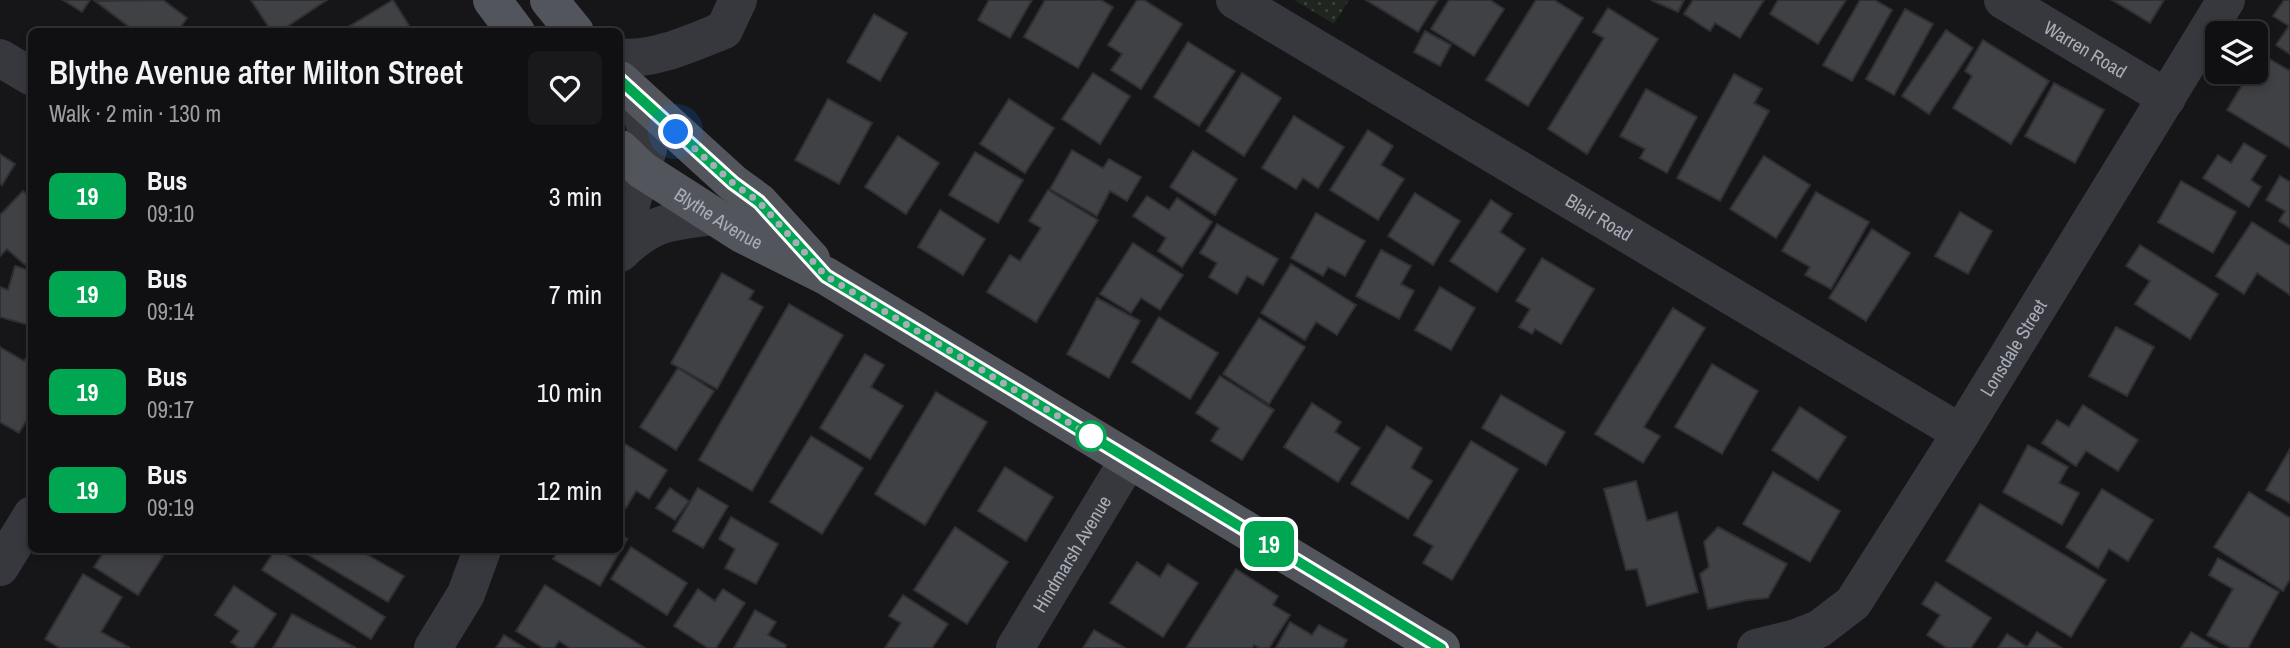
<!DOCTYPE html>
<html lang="en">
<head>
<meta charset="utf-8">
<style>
	:root { --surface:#101012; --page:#19191b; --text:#f1f3f6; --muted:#9c9d9f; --line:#303032 }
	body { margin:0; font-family:"Archivo Narrow",sans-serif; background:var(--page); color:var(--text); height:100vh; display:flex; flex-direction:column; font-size:26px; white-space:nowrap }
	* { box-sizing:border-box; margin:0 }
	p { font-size:23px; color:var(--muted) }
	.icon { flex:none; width:38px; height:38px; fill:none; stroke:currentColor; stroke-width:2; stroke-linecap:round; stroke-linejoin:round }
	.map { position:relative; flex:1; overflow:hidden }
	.sheet { position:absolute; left:28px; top:28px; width:595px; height:525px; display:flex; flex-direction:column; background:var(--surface); border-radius:10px; box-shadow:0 4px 10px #0003,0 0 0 2px var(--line) }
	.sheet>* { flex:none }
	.badge { padding:0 14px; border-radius:10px; font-size:24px; line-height:46px }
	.buttons { position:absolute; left:2205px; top:21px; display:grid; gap:14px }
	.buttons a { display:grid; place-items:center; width:63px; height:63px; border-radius:10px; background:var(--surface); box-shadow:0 4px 10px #0003,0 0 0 2px var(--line); font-size:35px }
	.you { position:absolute; width:35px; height:35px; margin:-18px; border:5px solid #fff; border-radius:50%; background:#1a73e8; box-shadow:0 0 0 10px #1a73e833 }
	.map>.badge { position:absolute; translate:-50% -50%; box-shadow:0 0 0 4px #fff }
	.round { display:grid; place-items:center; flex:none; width:74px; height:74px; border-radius:10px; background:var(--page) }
	.overview { display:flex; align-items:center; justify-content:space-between; height:119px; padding:0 21px }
	h1 { font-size:33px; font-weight:600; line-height:52px }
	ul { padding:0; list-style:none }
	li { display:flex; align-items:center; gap:21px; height:98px; padding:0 21px }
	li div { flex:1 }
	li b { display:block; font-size:26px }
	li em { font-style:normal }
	li .badge { min-width:77px; font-weight:700; text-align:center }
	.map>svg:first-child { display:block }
</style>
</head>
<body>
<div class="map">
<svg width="2290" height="648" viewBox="0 0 2290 648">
	<defs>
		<pattern id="park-dots" width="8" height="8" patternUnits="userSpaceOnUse" patternTransform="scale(1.75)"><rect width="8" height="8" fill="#1e261f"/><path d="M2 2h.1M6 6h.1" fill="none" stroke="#3c433d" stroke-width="1.8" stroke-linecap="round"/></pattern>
	</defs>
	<rect width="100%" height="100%" fill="#161618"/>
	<path fill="url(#park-dots)" d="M1294,0h55l-15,24z"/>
	<g fill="#404145" stroke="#303034" stroke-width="2">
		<path d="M63,0h27l-8,12z"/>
		<path d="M163,0l24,18 -10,14h-41l-41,-31z"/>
		<path d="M251,0h76l-48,32h-7z"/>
		<path d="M393,0l20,32h-60l-3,-6z"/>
		<path d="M989,0h43l-22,38 -32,-18z"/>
		<path d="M1045,0h56l12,7 -35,61 -54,-31z"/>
		<path d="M1137,0h7l38,24 -41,65 -30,-19 11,-16 -14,-9z"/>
		<path d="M1366,0h72l-20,32z"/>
		<path d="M1449,0h41l14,9 -30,47 -43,-27z"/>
		<path d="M1536,0h18l29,18 -55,88 -42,-26z"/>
		<path d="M1651,0h33l-6,12z"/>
		<path d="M1693,0h71l-24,38 -25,-15 -5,8 -26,-17z"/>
		<path d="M1778,0h68l-28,44 -48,-30z"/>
		<path d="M1860,0h15l17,10 -40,71 -29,-16z"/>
		<path d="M2112,0h52l-14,23z"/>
		<path d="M2284,0h6v54l-14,-9 13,-19 -16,-10z"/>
		<path d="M1608,8l50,31 -71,115 -39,-25 56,-91 -11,-6z"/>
		<path d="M1905,9l28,15 -39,71 -28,-16z"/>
		<path d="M874,14l33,19 -27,48 -33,-19z"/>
		<path d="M1946,30l27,18 -44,66 -27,-18z"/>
		<path d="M1425,31l26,14 -11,21 -26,-14z"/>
		<path d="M1983,40l66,41 -38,63 -58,-36 19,-32 -7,-5z"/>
		<path d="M1188,42l47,29 -36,55 -45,-29z"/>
		<path d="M2261,54l29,17v77l-63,-38 23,-38h6v-9z"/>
		<path d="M1093,73l37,23 -30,48 -38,-25z"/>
		<path d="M1242,73l39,25 -37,58 -38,-25z"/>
		<path d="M1734,74l28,15 -8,14 15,8 -49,90 -43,-23z"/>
		<path d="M2054,83l50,27 -29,53 -50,-27z"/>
		<path d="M1646,89l51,28 -30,56 -27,-15 5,-9 -25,-13z"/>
		<path d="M828,99l44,24 -33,61 -44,-24z"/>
		<path d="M1009,99l45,29 -29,45 -45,-29z"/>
		<path d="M1294,116l50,31 -26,41 -15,-10 -7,11 -34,-21z"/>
		<path d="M1368,130l25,16 -12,19 23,14 -26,41 -48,-30z"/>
		<path d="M898,136l41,27 -33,51 -41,-27z"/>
		<path d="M2244,143l22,13 -15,24 10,7 -12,20 -46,-29 15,-23 13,8z"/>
		<path d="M1072,150l31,18 6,-9 32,18 -14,24 -17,-10 -13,25 -47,-27z"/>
		<path d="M1193,151l44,28 -22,36 -45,-28z"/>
		<path d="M975,152l48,28 -25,43 -49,-28z"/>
		<path d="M0,154l15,10 -13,21 -2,-2z"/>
		<path d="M1764,156l46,29 -34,53 -46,-29z"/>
		<path d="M2280,176l10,6v46l-11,-7 6,-10 -19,-11z"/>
		<path d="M2181,181l55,31 -23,41 -55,-31z"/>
		<path d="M1048,190l50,30 -62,102 -49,-30 23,-37 10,6 21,-33 -12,-7z"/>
		<path d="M23,191l9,8v59l-7,7 -18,-16 -7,7v-41z"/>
		<path d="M1816,192l53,30 -38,67 -26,-14 5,-8 -28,-16z"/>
		<path d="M1415,193l45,28 -27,44 -45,-29z"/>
		<path d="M1147,196l22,14 8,-12 35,24 -30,45 -24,-16 8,-13 -33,-22z"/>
		<path d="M1491,200l21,14 -12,18 25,17 -28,43 -47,-31z"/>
		<path d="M940,210l45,29 -22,36 -45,-28z"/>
		<path d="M1960,212l32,19 -24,43 -33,-18z"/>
		<path d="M1316,213l49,28 -20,35 -17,-9 -5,9 -32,-18z"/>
		<path d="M2252,222l38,24v49l-33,-22 -13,21 -28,-18z"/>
		<path d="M1217,224l61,35 -15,26 -16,-9 -10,18 -28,-17 8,-14 -17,-10z"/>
		<path d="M1872,229l38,24 -44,68 -37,-23z"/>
		<path d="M1133,243l50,32 -23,35 -19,-12 -10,15 -31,-19z"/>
		<path d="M2140,245l78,49 -28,45 -55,-35 15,-23 -24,-15z"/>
		<path d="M1381,250l30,16 -10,18 13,7 -15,28 -43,-23z"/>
		<path d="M1542,258l52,31 -33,55 -26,-15 -3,5 -13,-7 11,-18 -14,-8z"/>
		<path d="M1291,264l65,41 -19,30 -21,-13 -11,18 -44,-27z"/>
		<path d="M15,266l17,5v55l-32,-9v-30l8,3z"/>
		<path d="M722,273l32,18 -5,8 14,8 -46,82 -46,-26z"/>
		<path d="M1440,287l35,21 -24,42 -36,-20z"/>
		<path d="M1097,298l43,23 -31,57 -42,-24z"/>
		<path d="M789,304l54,31 -91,156 -53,-31z"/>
		<path d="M1673,308l32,20 -61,99 16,9 -17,27 -48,-29z"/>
		<path d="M1159,317l59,36 -28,46 -58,-37z"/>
		<path d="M1259,318l46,29 -36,57 -46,-30z"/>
		<path d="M2116,327l38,20 -27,49 -38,-20z"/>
		<path d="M0,347l24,14 8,-11v61l-13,22 -19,-11z"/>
		<path d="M865,354l19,11 -13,22 32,19 -33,53 -50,-31z"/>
		<path d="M1712,364l46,27 -36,63 -47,-27z"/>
		<path d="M678,368l36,23 -38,59 -36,-23z"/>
		<path d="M1220,376l54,34 -32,50 -31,-19 8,-13 -23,-15z"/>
		<path d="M936,392l51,30 -62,103 -50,-31z"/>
		<path d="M1501,395l64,37 -19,33 -64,-37z"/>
		<path d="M1312,403l29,19 -6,10 25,16 -22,34 -54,-35z"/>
		<path d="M2083,405l55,35 -20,31 -32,-20 -10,15 -34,-23 15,-23 12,7z"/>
		<path d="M1800,407l46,30 -28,43 -46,-30z"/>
		<path d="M1387,426l35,22 -11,20 21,13 -24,38 -57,-35z"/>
		<path d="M811,436l52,32 -41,66 -52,-32z"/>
		<path d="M1471,441l47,28 -66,111 -29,-17 10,-17 -19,-11z"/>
		<path d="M622,442l45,28 -18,29 -13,-8 -10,17 -6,-4v-57z"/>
		<path d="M2028,445l40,22 -9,16 20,10 -17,32 -59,-33z"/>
		<path d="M2290,449v54l-24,-13z"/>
		<path d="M1005,467l48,30 -27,44 -48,-30z"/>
		<path d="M1773,472l67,39 -30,51 -67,-38z"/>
		<path d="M1636,481l11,40 30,-9 21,80 -51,14 -10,-37 -11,1 -22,-81z"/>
		<path d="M670,488l19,13 -14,19 -19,-12z"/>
		<path d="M698,488l30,18 -25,42 -30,-17z"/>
		<path d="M2102,489l51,31 -25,41 -19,-12 -11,19 -32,-21z"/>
		<path d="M2249,492l41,26v61l-7,12 -69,-44z"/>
		<path d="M1980,504l126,76 -35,57 -125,-76z"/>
		<path d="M731,517l47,27 -22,40 -31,-16 10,-19 -16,-10z"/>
		<path d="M955,527l53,35 -41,62 -53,-34z"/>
		<path d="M1718,527l69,37 -19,34 -21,2 -39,9 -8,-35 9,-7 -5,-25z"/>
		<path d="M620,534l7,5 -27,47 -47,-27 6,-9h61z"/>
		<path d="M631,547l56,36 -20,32 -56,-36z"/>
		<path d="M105,550h48l10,6 -25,39 -44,-28z"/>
		<path d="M275,550h4l106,67 -14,22 -109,-69z"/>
		<path d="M300,550h59l45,26 -16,26z"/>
		<path d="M2218,558l61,34 -31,56h-17l-24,-13 26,-46 -24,-14z"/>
		<path d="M1137,562l23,15 8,-13 30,19 -35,54 -53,-34z"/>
		<path d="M1236,569l42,27 -5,9 17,10 -21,33h-9l-6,-3 -2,3h-66z"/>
		<path d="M83,574l39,23 -21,35 29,16h-70l-15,-9z"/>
		<path d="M1936,582l55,36 -20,30h-24l-20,-13 13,-20 -18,-11z"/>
		<path d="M545,585l100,63h-75l-11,-7 -5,7h-11l-27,-17z"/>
		<path d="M234,586l42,28 -23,34h-14l-8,-6 8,-11 -24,-16z"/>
		<path d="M698,589l17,12 8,-12 22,14 -29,45h-8l-34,-22z"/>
		<path d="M903,595l45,29 -16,24h-47l16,-25 -12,-7z"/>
		<path d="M755,610l21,12 -8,13 18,10 -1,3h-51z"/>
		<path d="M292,614l64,34h-83z"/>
		<path d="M1290,622l22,13 7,-10 28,15 -4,8h-67z"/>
		<path d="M1094,630l31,18h-42z"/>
		<path d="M2037,632l25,16h-64l9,-14 20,13z"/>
		<path d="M2191,632l26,16h-36z"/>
		<path d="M504,635l21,13h-29z"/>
	</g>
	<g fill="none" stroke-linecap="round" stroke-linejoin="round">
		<g stroke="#37383d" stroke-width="38">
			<path id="s1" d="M1235,0l726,433"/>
			<path id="s2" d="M2003,0l164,98"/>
			<path d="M620,57c31,5 74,-15 104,-27l14,-30"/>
			<path d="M0,58l32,19"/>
			<path d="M620,240l28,-91 -2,-20 -8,-31"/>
			<path d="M620,253c33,-32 49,-31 93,-37"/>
			<path d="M0,567l32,-52"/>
			<path d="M433,648l33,-54 16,-44"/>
			<path id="s3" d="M1015,648l114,-189"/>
			<path id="s4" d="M1756,648l40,-10 23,-9 34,-26 108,-170 265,-433"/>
		</g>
		<g stroke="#53555c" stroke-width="38">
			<path d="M492,0l24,32"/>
			<path d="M549,0l26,32"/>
			<path d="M620,80l113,103 26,19 52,57"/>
			<path id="s5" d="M620,149l22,21 100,64 84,42 615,372"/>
		</g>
	</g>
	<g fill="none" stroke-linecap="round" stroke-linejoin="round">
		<defs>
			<path id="line" d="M620,80l113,103 26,19 67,74 615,372"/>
		</defs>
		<use href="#line" stroke="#fff" stroke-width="16"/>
		<use href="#line" stroke="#00a651" stroke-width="10"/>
		<path stroke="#a8adb8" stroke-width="7" stroke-dasharray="0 12.6" d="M676,132l57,51 26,19 67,74 265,160"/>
	</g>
	<circle fill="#fff" stroke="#00a651" stroke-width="3.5" cx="1091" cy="436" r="14"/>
	<g text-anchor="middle" stroke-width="7" stroke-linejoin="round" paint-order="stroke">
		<g font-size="19" fill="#a8adb8" stroke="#111113">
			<text dy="7" stroke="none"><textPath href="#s2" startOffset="96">Warren Road</textPath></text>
			<text dy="7" stroke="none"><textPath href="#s1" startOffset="424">Blair Road</textPath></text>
			<text dy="7" stroke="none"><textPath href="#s5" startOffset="121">Blythe Avenue</textPath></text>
			<text dy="7" stroke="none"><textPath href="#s4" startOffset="410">Lonsdale Street</textPath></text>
			<text dy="7" stroke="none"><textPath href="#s3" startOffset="110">Hindmarsh Avenue</textPath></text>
		</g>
	</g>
</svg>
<div class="buttons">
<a><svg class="icon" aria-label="layers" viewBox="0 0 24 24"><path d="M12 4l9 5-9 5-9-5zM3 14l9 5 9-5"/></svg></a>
</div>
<div class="you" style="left:676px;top:132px"></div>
<b class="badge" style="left:1269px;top:544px;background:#00a651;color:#fff">19</b>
<section class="sheet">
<div class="overview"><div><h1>Blythe Avenue after Milton Street</h1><p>Walk · 2 min · 130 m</p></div><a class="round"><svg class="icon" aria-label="heart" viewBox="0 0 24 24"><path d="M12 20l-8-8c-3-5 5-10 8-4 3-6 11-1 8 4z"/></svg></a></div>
<ul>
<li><span class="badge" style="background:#00a651;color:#fff">19</span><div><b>Bus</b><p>09:10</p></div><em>3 min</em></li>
<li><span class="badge" style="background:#00a651;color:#fff">19</span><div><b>Bus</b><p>09:14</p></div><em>7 min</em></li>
<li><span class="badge" style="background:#00a651;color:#fff">19</span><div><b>Bus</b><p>09:17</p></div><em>10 min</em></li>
<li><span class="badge" style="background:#00a651;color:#fff">19</span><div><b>Bus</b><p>09:19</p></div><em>12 min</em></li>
</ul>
</section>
</div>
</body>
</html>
